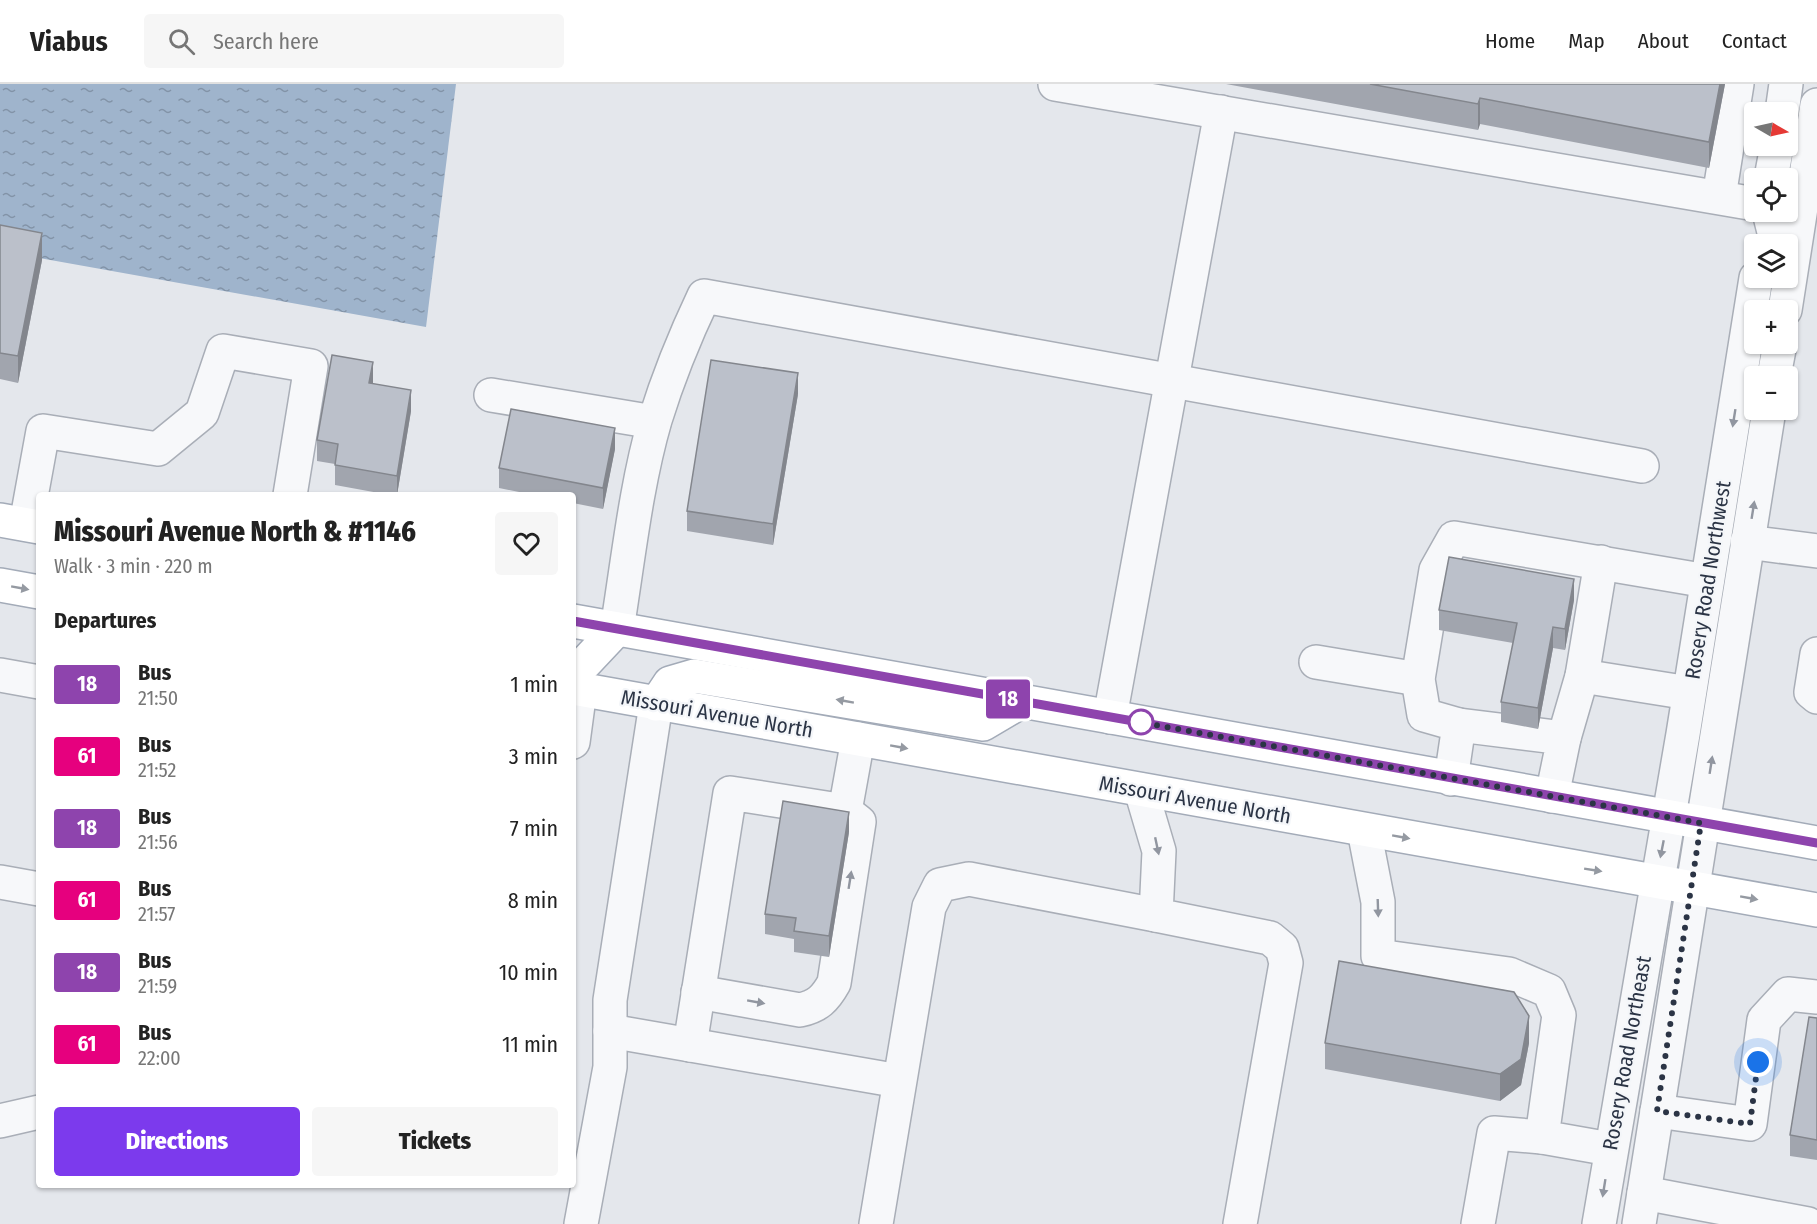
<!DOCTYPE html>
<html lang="en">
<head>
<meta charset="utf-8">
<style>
	:root { --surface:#fff; --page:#f6f6f6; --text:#222; --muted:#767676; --line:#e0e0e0; --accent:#7c3aed }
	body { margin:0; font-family:"Fira Sans Condensed",sans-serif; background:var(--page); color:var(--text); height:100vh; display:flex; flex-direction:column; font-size:22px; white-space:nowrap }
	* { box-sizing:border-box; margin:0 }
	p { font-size:20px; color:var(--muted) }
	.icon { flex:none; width:33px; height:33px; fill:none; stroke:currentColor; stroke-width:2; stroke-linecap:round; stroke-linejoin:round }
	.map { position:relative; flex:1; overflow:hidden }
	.drawer { position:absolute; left:36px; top:408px; width:540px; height:696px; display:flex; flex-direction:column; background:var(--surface); border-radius:6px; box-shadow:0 2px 4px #0004 }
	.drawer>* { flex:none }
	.badge { padding:0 12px; border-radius:4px; font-size:21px; line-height:39px }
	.needle { width:39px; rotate:99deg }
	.controls { position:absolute; left:1744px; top:18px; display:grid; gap:12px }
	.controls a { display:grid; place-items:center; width:54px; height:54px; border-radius:6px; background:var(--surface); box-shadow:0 2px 4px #0004; font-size:30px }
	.you { position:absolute; width:30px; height:30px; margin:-15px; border:4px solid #fff; border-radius:50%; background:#1a73e8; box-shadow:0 0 0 9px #1a73e833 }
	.map>.badge { position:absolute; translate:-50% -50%; box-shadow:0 0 0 3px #fff }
	h2 { padding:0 18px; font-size:22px; line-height:54px }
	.round { display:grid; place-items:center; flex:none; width:63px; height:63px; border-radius:6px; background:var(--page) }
	.overview { display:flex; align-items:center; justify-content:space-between; height:102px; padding:0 18px }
	h1 { font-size:28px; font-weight:800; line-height:45px }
	.primary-button { display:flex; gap:12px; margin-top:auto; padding:12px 18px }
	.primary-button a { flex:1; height:69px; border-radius:6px; background:var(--accent); color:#fff; font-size:24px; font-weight:800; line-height:69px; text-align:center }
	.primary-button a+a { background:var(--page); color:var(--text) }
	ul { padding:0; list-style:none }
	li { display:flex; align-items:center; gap:18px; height:72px; padding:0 18px }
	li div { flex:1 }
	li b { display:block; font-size:22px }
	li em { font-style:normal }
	li .badge { min-width:66px; font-weight:700; text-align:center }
	header { display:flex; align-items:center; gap:36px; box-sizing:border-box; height:84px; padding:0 30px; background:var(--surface); border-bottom:2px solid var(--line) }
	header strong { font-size:28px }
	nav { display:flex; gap:33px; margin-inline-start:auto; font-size:21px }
	.search { width:420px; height:54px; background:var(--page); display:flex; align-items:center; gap:15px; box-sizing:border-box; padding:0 21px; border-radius:6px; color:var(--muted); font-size:22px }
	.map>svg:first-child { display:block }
</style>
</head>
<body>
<header>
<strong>Viabus</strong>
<div class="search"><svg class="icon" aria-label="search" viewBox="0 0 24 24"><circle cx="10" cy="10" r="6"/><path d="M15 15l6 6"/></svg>Search here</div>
<nav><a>Home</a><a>Map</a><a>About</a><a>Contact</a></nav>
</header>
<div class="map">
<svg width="1817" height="1140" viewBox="0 0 1817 1140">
	<defs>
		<pattern id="water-ripples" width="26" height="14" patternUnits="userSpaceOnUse" patternTransform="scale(1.5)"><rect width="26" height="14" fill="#9fb4cc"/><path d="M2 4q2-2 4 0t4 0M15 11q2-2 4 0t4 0" fill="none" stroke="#8293a7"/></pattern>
	</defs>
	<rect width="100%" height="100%" fill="#e4e7ec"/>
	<path fill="url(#water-ripples)" d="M0,0h456l-30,243 -426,-76z"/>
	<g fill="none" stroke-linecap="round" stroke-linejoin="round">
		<defs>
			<g id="minor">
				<path d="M1055,0l700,120"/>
				<path d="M1782,28l4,-28"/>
				<path d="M1771,94l6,-32"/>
				<path d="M1719,113l18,-113"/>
				<path d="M1769,128l8,32"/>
				<path d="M1785,226l32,-205"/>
				<path d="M1774,292l6,-32"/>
				<path d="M491,311l163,27"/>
				<path d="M26,440l17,-93 115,18 44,-36 21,-62 88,15 -21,129"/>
				<path d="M1747,458l70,9"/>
				<path d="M617,545c11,-68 19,-144 38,-209 13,-42 30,-84 49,-124l938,170"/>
				<path d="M1817,570l-6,38 6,5"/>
				<path d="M1316,578l102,17"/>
				<path d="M0,591l39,7"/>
				<path d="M1582,592l107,17"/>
				<path d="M1110,633l111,-605"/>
				<path d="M1459,641l105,13 -12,58"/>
				<path d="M1564,654l18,-62 19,-114"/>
				<path d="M573,658l7,-52"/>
				<path d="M1451,695l8,-54 -35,-10 -6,-36 18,-109 18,-32 253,43"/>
				<path d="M1141,706l18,61 -3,64 114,23 12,10 4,15 -46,261"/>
				<path d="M1364,746l14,72v54l131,18 40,17 10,24 -17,122 68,12"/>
				<path d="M0,798l39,7"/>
				<path d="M698,908l102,18c18,-4 25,-11 34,-27l25,-161 -14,-11"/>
				<path d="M610,947l289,50"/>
				<path d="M690,961l40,-252 115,18 13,-72"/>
				<path d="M1657,1027l93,13 14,-104 24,-26 29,3"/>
				<path d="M0,1037l39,-9"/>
				<path d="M1644,1109l164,31"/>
				<path d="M581,1140l29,-157v-67l46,-296"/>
				<path d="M876,1140l53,-317 11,-22 29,-6 187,36"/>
				<path d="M1478,1140l16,-91 48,4"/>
				<path d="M1599,1140l84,-490 73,-456"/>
				<path d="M1639,1140l130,-814"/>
			</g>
			<g id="major">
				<path d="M0,436l39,7"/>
				<path d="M0,501l39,7"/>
				<path d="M573,537l1244,222"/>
				<path d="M573,584l12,-5 32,-34"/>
				<path d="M573,604l1244,222"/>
				<path d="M656,620l14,-21 24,-7 289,48 39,-23"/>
			</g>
		</defs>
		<use href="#minor" stroke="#a9aeb7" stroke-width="36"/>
		<use href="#major" stroke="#a3abb8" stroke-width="36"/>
		<use href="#minor" stroke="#f7f8fa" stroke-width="33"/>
		<use href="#major" stroke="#fff" stroke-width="33"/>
	</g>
	<g fill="#a1a5ae">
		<path d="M1226,0h499l-16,84 -229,-44 -2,6z"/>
		<path d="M0,141l42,35 -24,123 -18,-4z"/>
		<path d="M373,300l38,27 -14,84h-7l-55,-10v-21l-18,-3v-21z"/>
		<path d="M798,310l-25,151 -86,-14v-20z"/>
		<path d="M615,365l-12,60 -30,-6v-8h-39l-35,-7v-20z"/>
		<path d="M1574,516l-9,50 -12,-2 -15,81 -37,-7v-20l12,-59 -74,-13v-20z"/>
		<path d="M849,748l-20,125 -35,-5v-13l-29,-5v-20z"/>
		<path d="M1817,934v142l-27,-4v-21z"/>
		<path d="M1325,959h204l-8,42 -21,16 -175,-32z"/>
	</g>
	<g fill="#83868d">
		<path d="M1720,0h5l-16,84v-26z"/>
		<path d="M1480,14v26l-2,6v-26z"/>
		<path d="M42,149v27l-24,123v-27z"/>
		<path d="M373,278v21l-4,21v-21z"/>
		<path d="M798,289v21l-25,151v-21z"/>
		<path d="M411,306v21l-14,84v-19z"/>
		<path d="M615,344v21l-12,60v-21z"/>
		<path d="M1574,495v21l-9,50v-21z"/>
		<path d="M1553,543v21l-15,81v-21z"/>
		<path d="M849,728v20l-20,125v-21z"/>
		<path d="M1529,932v27l-8,42 -21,16v-27z"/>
	</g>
	<g fill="#bbc0ca" stroke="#83868d" stroke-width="1.5">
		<path d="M1370,0h350l-11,58 -229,-44 -2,6z"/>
		<path d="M0,141l42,8 -24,123 -18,-3z"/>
		<path d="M332,271l41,7 -4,21 42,7 -14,86 -62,-11 3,-21 -21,-4z"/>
		<path d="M711,276l87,13 -25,151 -86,-13z"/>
		<path d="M511,325l104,19 -12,60 -104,-20z"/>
		<path d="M1449,473l125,22 -9,50 -12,-2 -15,81 -37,-6 16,-79 -78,-13z"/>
		<path d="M783,717l66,11 -20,124 -35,-5 2,-13 -31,-4z"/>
		<path d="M1339,877l175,31 15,24 -8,43 -21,15 -175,-31z"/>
		<path d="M1809,933l8,1v122l-27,-5z"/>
	</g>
	<defs><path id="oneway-solid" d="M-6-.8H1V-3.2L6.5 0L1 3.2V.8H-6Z" transform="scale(1.5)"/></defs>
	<g fill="#9196a0">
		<use href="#oneway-solid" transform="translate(1734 334) rotate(99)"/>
		<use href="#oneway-solid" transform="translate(1753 426) rotate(-81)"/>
		<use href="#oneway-solid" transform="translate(1711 681) rotate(-81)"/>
		<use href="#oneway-solid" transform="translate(1157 762) rotate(78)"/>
		<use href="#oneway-solid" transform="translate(1662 765) rotate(101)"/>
		<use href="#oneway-solid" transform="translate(850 796) rotate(-81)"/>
		<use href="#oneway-solid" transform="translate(1378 824) rotate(88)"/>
		<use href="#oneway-solid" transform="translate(756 918) rotate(10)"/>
		<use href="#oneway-solid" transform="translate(1604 1104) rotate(99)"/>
	</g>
	<g fill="#959aa2">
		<use href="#oneway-solid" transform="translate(20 504) rotate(10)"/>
		<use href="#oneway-solid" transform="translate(845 617) rotate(-170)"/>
		<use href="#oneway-solid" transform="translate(899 663) rotate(10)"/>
		<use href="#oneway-solid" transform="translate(1401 753) rotate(10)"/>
		<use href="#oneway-solid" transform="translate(1593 786) rotate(9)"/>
		<use href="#oneway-solid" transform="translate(1749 814) rotate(10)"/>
	</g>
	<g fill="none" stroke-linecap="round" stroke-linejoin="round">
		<defs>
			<path id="line" d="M573,537l1244,222"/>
		</defs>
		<use href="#line" stroke="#fff" stroke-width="14"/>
		<use href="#line" stroke="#8e44ad" stroke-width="9"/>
		<path stroke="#2b3445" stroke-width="6" stroke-dasharray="0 10.8" d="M1141,638l-8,-1 568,102 -44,288 93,13 8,-62"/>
	</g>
	<circle fill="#fff" stroke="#8e44ad" stroke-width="3" cx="1141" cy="638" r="12"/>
	<g text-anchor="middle" stroke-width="4.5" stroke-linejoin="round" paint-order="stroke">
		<g font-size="21" fill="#2b3445" stroke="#f4f6f9">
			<text transform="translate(1708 496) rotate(-81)" y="7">Rosery Road Northwest</text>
			<text transform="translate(717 630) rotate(10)" y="7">Missouri Avenue North</text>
			<text transform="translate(1195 716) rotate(10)" y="7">Missouri Avenue North</text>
			<text transform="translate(1627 969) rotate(-80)" y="7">Rosery Road Northeast</text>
		</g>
	</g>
</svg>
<div class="controls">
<a><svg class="needle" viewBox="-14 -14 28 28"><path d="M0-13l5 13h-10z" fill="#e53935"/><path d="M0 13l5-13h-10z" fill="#767676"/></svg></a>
<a><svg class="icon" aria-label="locate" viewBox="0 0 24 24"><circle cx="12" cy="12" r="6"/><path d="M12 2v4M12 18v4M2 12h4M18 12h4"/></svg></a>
<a><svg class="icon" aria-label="layers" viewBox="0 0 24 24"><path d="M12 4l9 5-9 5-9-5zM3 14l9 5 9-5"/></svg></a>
<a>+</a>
<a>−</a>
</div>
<div class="you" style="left:1758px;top:978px"></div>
<b class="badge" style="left:1008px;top:615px;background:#8e44ad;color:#fff">18</b>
<section class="drawer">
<div class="overview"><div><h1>Missouri Avenue North &amp; #1146</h1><p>Walk · 3 min · 220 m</p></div><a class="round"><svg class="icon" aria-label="heart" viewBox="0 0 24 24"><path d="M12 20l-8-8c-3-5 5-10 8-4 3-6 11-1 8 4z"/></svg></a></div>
<h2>Departures</h2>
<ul>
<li><span class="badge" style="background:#8e44ad;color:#fff">18</span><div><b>Bus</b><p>21:50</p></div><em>1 min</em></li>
<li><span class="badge" style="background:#e6007e;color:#fff">61</span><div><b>Bus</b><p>21:52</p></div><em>3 min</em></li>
<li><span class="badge" style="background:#8e44ad;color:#fff">18</span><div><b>Bus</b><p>21:56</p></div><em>7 min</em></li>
<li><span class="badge" style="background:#e6007e;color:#fff">61</span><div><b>Bus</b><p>21:57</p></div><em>8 min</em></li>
<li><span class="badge" style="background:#8e44ad;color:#fff">18</span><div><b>Bus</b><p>21:59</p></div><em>10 min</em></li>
<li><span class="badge" style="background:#e6007e;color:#fff">61</span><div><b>Bus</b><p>22:00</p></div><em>11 min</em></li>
</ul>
<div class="primary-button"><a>Directions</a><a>Tickets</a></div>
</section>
</div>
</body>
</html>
